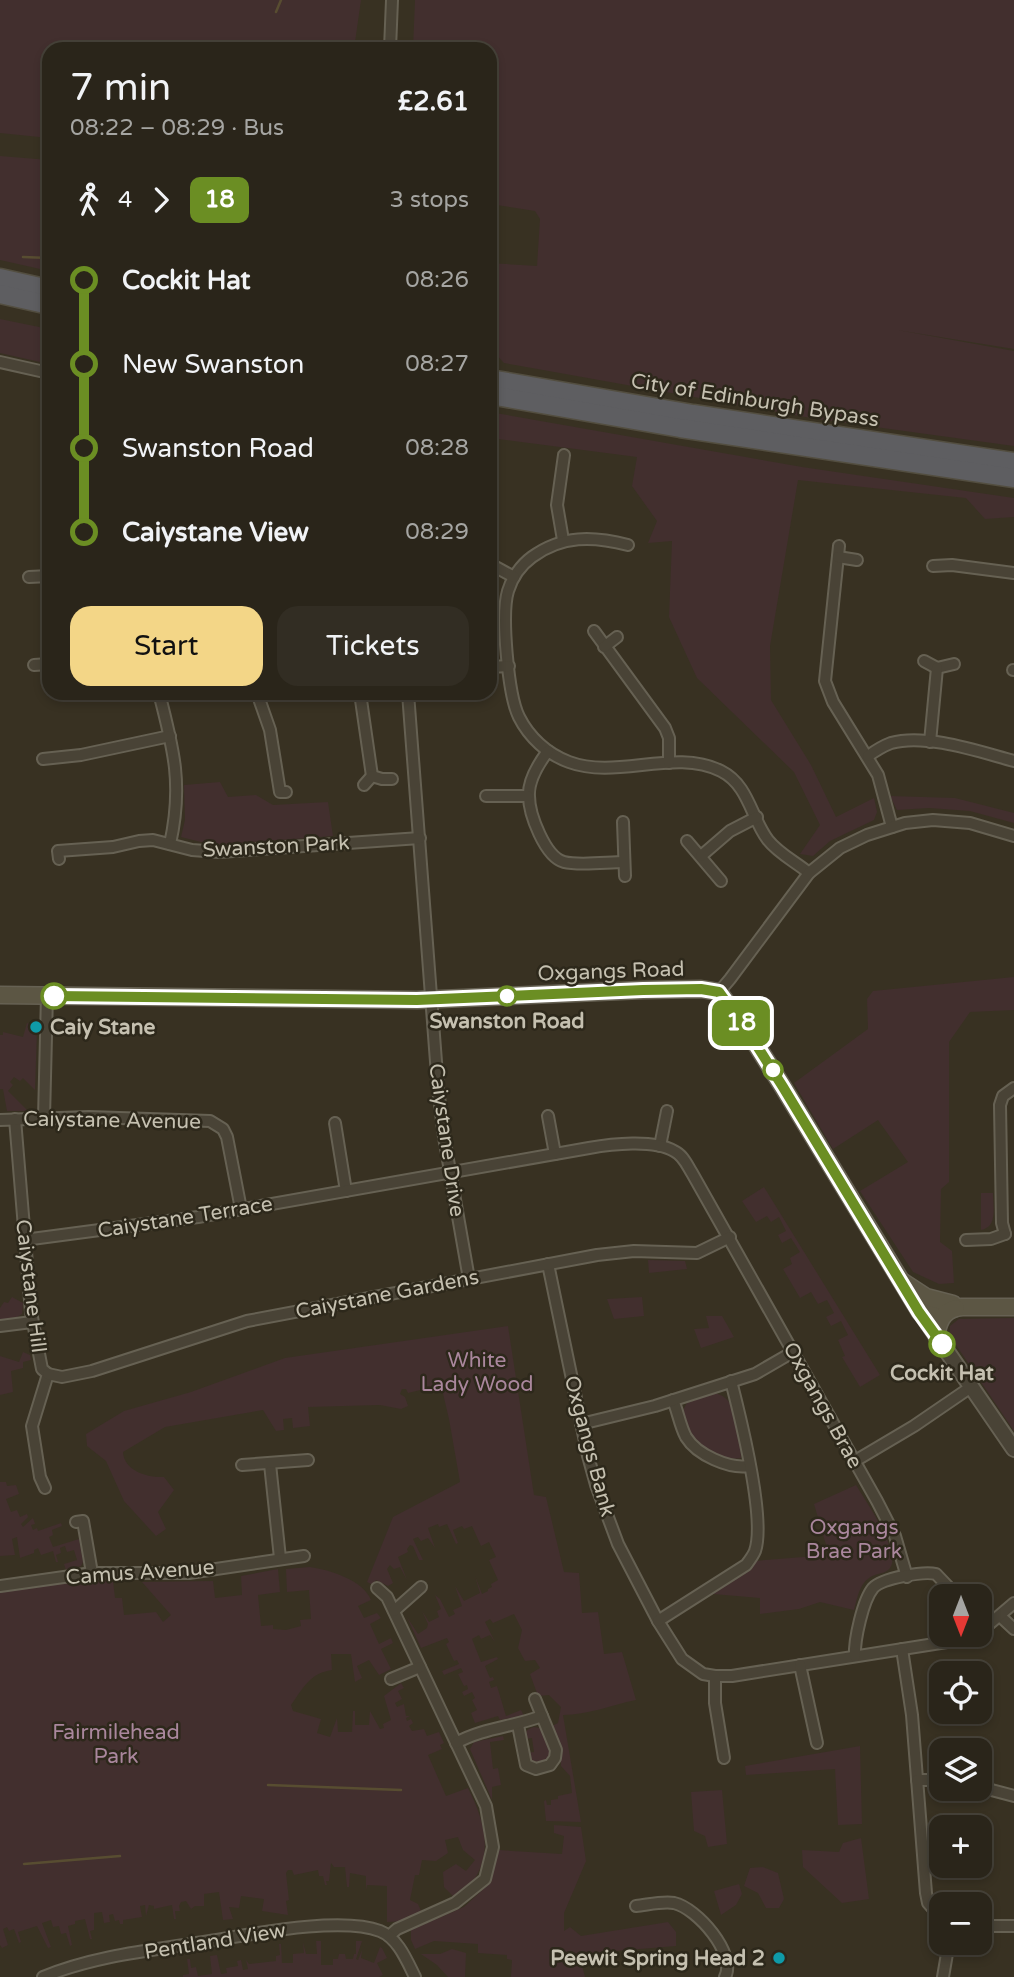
<!DOCTYPE html>
<html lang="en">
<head>
<meta charset="utf-8">
<style>
	:root { --surface:#2a251a; --page:#322d23; --text:#f1f3f6; --muted:#a5a5a2; --line:#464239; --accent:#f3d687 }
	body { margin:0; font-family:"Varela Round",sans-serif; background:var(--page); color:var(--text); height:100vh; display:flex; flex-direction:column; font-size:26px; white-space:nowrap }
	* { box-sizing:border-box; margin:0 }
	p { font-size:23px; color:var(--muted) }
	.icon { flex:none; width:38px; height:38px; fill:none; stroke:currentColor; stroke-width:2; stroke-linecap:round; stroke-linejoin:round }
	.map { position:relative; flex:1; overflow:hidden }
	.details { position:absolute; left:42px; top:42px; width:455px; height:658px; display:flex; flex-direction:column; background:var(--surface); border-radius:21px; box-shadow:0 4px 10px #0003,0 0 0 2px var(--line) }
	.details>* { flex:none }
	.badge { padding:0 14px; border-radius:10px; font-size:24px; line-height:46px }
	.needle { width:46px; rotate:180deg }
	.tools { position:absolute; left:929px; top:1584px; display:grid; gap:14px }
	.tools a { display:grid; place-items:center; width:63px; height:63px; border-radius:14px; background:var(--surface); box-shadow:0 4px 10px #0003,0 0 0 2px var(--line); font-size:35px }
	.map>.badge { position:absolute; translate:-50% -50%; box-shadow:0 0 0 4px #fff }
	.legs { display:flex; align-items:center; gap:10px; height:77px; padding:0 28px; font-size:23px }
	.legs p { margin-inline-start:auto }
	.head { display:flex; align-items:center; justify-content:space-between; height:119px; padding:0 28px }
	h1 { font-size:38px; font-weight:600; line-height:52px }
	.primary-button { display:flex; gap:14px; margin-top:auto; padding:14px 28px }
	.primary-button a { flex:1; height:80px; border-radius:21px; background:var(--accent); color:#111; font-size:28px; font-weight:600; line-height:80px; text-align:center }
	.primary-button a+a { background:var(--page); color:var(--text) }
	ul { padding:0 28px; list-style:none }
	li { display:flex; align-items:center; gap:24px; height:84px; font-size:26px }
	li i { display:grid; place-items:center; width:10px; height:100%; margin:0 9px; background:currentColor }
	li i::after { content:''; width:18px; height:18px; margin:-9px; border:5px solid; border-radius:50%; background:var(--surface) }
	li p { margin-inline-start:auto }
	li:first-child i { background:linear-gradient(#0000 50%,currentColor 0) }
	li:last-child i { background:linear-gradient(currentColor 50%,#0000 0) }
	.map>svg:first-child { display:block }
</style>
</head>
<body>
<div class="map">
<svg width="1014" height="1977" viewBox="0 0 1014 1977">
	<rect width="100%" height="100%" fill="#383122"/>
	<g fill="#422f2e">
		<path d="M0,0h361l-7,49h-305v89l-49,-5z"/>
		<path d="M415,0h599v349l-117,-19 117,21v95l-197,-27 -313,-56 -14,-15v-85l47,3 3,-47 -5,-8 -45,-7v-155h-77z"/>
		<path d="M0,156l49,4v111l-49,-11z"/>
		<path d="M0,319l49,10v35l-49,-11z"/>
		<path d="M490,412l312,55 212,31v19l-29,2 -19,-21 -168,-18 -28,166 1,54 40,65 25,52 38,-19 3,14 -3,8 -44,21 -17,15 -13,-2 20,-29 -26,-53 -97,-94 -28,-61 3,-76 -24,2 9,-22 -25,-35 5,-29 -147,-19z"/>
		<path d="M220,782l8,15 28,-2 17,10 55,-3 5,34 -120,9 -32,-8 4,-17 -1,-35z"/>
		<path d="M890,796l65,2 59,15v10l-44,-12 -41,-3 -32,2z"/>
		<path d="M1014,977v33l-44,2 -21,30v140l-8,7 -1,53 12,9 2,32 -15,1 -26,-12 -53,-81 48,-29 -30,-42 -45,29 -39,-66 74,-54 -1,-30 6,-8z"/>
		<path d="M27,1023l7,2 -1,3 4,3 -2,59 -12,-12 -3,3 -6,-4 -4,5 3,3 -5,6 20,20h-21l-4,-22h-3v-54h3v-3l20,5z"/>
		<path d="M764,1187l116,188 -20,12 -18,-30 3,-1 -7,-16 10,-5 -7,-14 -10,5 -5,-9 8,-4 -7,-13 -9,4 -7,-12 -11,6 -17,-29 9,-5 -2,-6 10,-6 -9,-14 -9,5 -4,-8 8,-4 -7,-14 -8,5 -4,-6 -11,6 -14,-21z"/>
		<path d="M981,1193h12c0,14 5,34 -12,37z"/>
		<path d="M648,1260l37,1 2,8 -38,4z"/>
		<path d="M12,1297l11,6 -1,11 -5,3 -17,3v-12l4,-6 4,1z"/>
		<path d="M642,1297l2,19 -30,3 -7,-20z"/>
		<path d="M706,1316h16l12,21 -33,11 -7,-19 15,-1z"/>
		<path d="M1014,1318v113l-64,-95v-10l9,-7z"/>
		<path d="M508,1326l26,169 12,2 18,75 15,1 3,40 16,-1 6,42 18,-2 14,48c-25,5 -48,15 -73,15l18,107 -35,-1 -2,-20 2,-1 1,5h4v-5l7,-1v-3l14,-3 -2,-17 -9,-10v-18l-9,-22 6,-3 3,-16 -12,-12 -11,1 -8,-22 10,-6 -5,-8 -10,1 -7,-13 4,-18 -8,-16 -21,9 -3,-4 -5,3 10,20 -5,-7 -9,4 -2,-4 -7,4 9,23 16,-5 1,2 -13,7 5,12 3,-1 1,3 -5,2 2,6 6,-2 9,30 15,-6 3,6 -24,4 -2,-4 -23,7 -4,-10 6,-3 -5,-10 3,-2 -3,-6 -8,4 -2,-4 6,-3 -1,-4 -3,1 -6,-12 5,-2 -2,-4 -17,7 -2,-4 17,-7 -2,-4 -3,1 -8,-17 3,-2 -2,-4 -26,10 -14,-31 11,17 9,-6 1,-4 -6,-13 7,11 10,-5 -2,-6 4,-2 -6,-14 5,4 9,18 6,-3 -2,-4 9,-4 -7,-20 9,15 16,-8 -5,-17 7,18 6,-3v-2l4,-2 -1,-3 7,-4 -9,-20 7,-3 -7,-15 -8,4 -9,-20 -8,3 -2,-3 -9,4 5,13 -2,1 -9,-20 -8,3 -1,-3 -10,4 7,20 -7,-10 -7,3 -3,-4 -5,2 10,21h-4l-6,-14 -3,-1 -3,4 1,3 -10,5 9,23 -7,-13 -6,2 -4,-4 -3,4 6,14 -5,3 -12,-6 -3,5 -6,-3 26,-65 67,-35 -11,-63 -8,-34 -33,8 -2,-4h-4l-2,5 5,3 3,9 -7,3 -21,-4 -72,2 2,19 -17,2 -1,-10 -9,1 1,11 -8,1 -13,-21 -98,17 -42,25c1,19 25,26 41,25l10,13 -16,22 8,17 -10,7 -32,-35 -18,-40 -19,-15 -1,-12 38,-23 67,-19 94,-34z"/>
		<path d="M23,1352l7,3 1,5 -8,2v6l-12,3 2,21 -13,3v-39l19,6z"/>
		<path d="M714,1393c26,4 26,44 27,65 -17,3 -39,-5 -49,-21 -5,-7 -7,-19 -9,-27l4,-7z"/>
		<path d="M0,1482h6l1,4 9,-1 3,9 -13,5 5,13 6,-2 3,7 7,-3 1,3 -7,7 2,3 10,-9 2,6 -4,1 2,5 4,-2 1,3 23,-8 1,3 -10,4 1,5 -4,2 4,10 26,-8 4,23 -2,4 -15,4 -2,-6 13,-4 -3,-10 -7,2 -2,-6 -5,2 1,5 -5,2 2,7h-2l-3,-11 -12,4 -3,-7 -4,2v3l-14,5 -3,-21 -5,2 3,16 -15,1z"/>
		<path d="M856,1485c9,15 46,68 34,83 -4,5 -10,5 -15,7 -15,5 -17,21 -21,35l-34,-8 -21,7 -39,5v-16l-47,-4 38,-24 3,-9 75,-6 -15,-51z"/>
		<path d="M310,1567c20,3 53,13 61,33l-13,6 6,12 13,-5 4,5 -11,6 9,20 12,-6 2,5 -12,6 10,20 -12,6 -10,-15 -12,6 5,12 -7,4 -4,-28h-20l1,16c-22,3 -28,17 -41,35l2,6 28,8 -4,14 13,4 7,-19 1,14h14l1,-21h2v14h14l1,-14 10,18 4,-1 -1,-4 8,-4 -7,-24 17,-13 3,5 -6,3 4,8 -7,4 2,4 7,-3 2,12h4l-4,2 1,3 4,-2 2,4 -4,3 3,5 12,-2 3,7 12,-4 5,11 -4,2 2,4 -14,6 18,41 22,-8c14,28 26,61 7,90 -5,7 -14,13 -21,19l-10,-10 -1,-15 13,-8 10,7 9,-11 -12,-10 -5,-13 -13,3 3,13 -12,8 -14,-1 -3,15h-4l-5,25 8,4 3,7c-11,8 -20,11 -34,11v-36l-20,-1 -1,5v-14l-16,-3 -1,14h-2l-2,-20h-11l-3,-4 -2,18h-3l1,4h-2l-2,-9h-4l-1,-6 -24,5 -2,-5h-4l-2,3 3,27 -3,1 2,14 -26,-4 2,-12 -23,-3 -2,12 -10,-1 4,12 -10,1 -4,-28 -15,2v12h-9l-4,3 -5,-8 -5,1 -2,4 1,5h-5l1,8h-2l-2,-14 -18,4v-3l-5,-1 -3,11 -1,-11 -5,1 2,11 -19,3v4h-3l-1,-4 -4,1 -2,-7 -4,1 1,7 -6,1 -2,-11 -8,1v17l-4,1 2,8h-2l-5,-20 -10,2v3l-7,2 4,19 -2,1 -4,-13 -5,1 -2,-8 -6,1 -2,-7 -9,3 9,24 -3,1 -11,-22 -19,6 3,10 -2,1 -5,-14 -5,2 -2,-4 -4,2 5,16 -6,3 -2,-3v-354l95,-12 18,2 2,17h7l2,17 32,-3 7,10 8,-7 -29,-33 71,-1 2,17 27,-3 -1,-19 37,-7 2,23 -22,3 3,31 12,-1v4l13,1 15,-4 -1,-6 11,-1 -2,-29 -22,2 -1,-23z"/>
		<path d="M534,1727l6,1c6,12 15,22 7,34l-11,2 -7,-5 -2,-6 7,-1 -2,-14 -7,1c-1,-7 2,-10 9,-12z"/>
		<path d="M503,1736l1,4 -14,2 3,27 5,-1 3,17 -9,2v13l-22,-51 4,-7z"/>
		<path d="M860,1746l2,78 -24,1 -3,-56 -89,6 -1,-9z"/>
		<path d="M722,1790l5,54 -19,3 -3,-11 -11,-5 -3,-39z"/>
		<path d="M554,1825l27,2 5,34 -22,52v18l6,-4 11,9 87,-14 8,10v14l-97,8 6,23h-74l1,-17 -5,-1v-4l-29,-2v-9l-44,-3 -19,8 -4,-9v-10l53,-23 27,-25 7,-32 64,4 2,-18 -10,-3z"/>
		<path d="M861,1838l8,61 -27,4 -39,-36 -1,-17 37,2 4,-9z"/>
		<path d="M763,1867l15,6 6,26 -5,9h-13l-8,-15 -14,-7 6,-18z"/>
		<path d="M739,1884l3,10 -6,11 -15,10 -7,-24z"/>
		<path d="M316,1941h5v24h12v-6h5l1,-5h6l1,5h7l1,-5h2v-13h6l-6,18 2,1 4,-10 -1,8 13,5 6,-16 2,1 5,10 -10,5 6,12 -4,2h-196v-2l6,-1 -2,-15h3l1,9 5,-1 2,9 14,-2 -2,-18 7,-1 4,19 6,-1 -1,-5 12,-2 -1,-5 4,-1 2,10 5,-1 -2,-9 3,4 27,-3v-5l4,-1 -1,-11h2l1,19h11v-9l11,-1 -1,-11 3,12h11z"/>
		<path d="M452,1949l14,4 -1,24h-17l-11,-12 -16,-11h19z"/>
	</g>
	<g fill="none" stroke-linecap="round" stroke-linejoin="round">
		<g stroke="#584d31" stroke-width="2.5">
			<path d="M276,12l5,-12"/>
			<path d="M23,257l26,1"/>
			<path d="M490,357l2,1"/>
			<path d="M268,1785l133,5"/>
			<path d="M24,1864l96,-8"/>
		</g>
		<defs>
			<g id="minor">
				<path d="M390,49l2,-49"/>
				<path d="M0,362l49,11"/>
				<path d="M563,540l-6,-35 7,-50"/>
				<path d="M628,545c-35,-9 -66,-10 -96,12 -11,8 -20,21 -24,34 -7,23 0,104 11,126 10,20 28,37 50,45 48,18 105,-14 152,9 28,14 30,47 47,69 11,14 28,22 41,33"/>
				<path d="M839,546l-14,135 8,21 45,73 14,52"/>
				<path d="M838,557l19,3"/>
				<path d="M490,564l24,13"/>
				<path d="M933,566l19,-1 62,8"/>
				<path d="M29,577l20,-1"/>
				<path d="M594,631l71,97 4,10v25"/>
				<path d="M604,647l13,-10"/>
				<path d="M924,661l13,7 17,-4"/>
				<path d="M34,665l15,-1"/>
				<path d="M490,667l19,-1"/>
				<path d="M1013,670h1"/>
				<path d="M159,693c15,57 24,93 11,151"/>
				<path d="M257,693l13,37 10,62h6"/>
				<path d="M360,693l12,83"/>
				<path d="M408,693l30,395 6,49 25,142"/>
				<path d="M930,742l7,-74"/>
				<path d="M548,751c-9,12 -20,30 -19,45 0,18 16,61 35,66 15,4 44,0 60,0"/>
				<path d="M868,756c7,-5 15,-10 23,-13 35,-10 89,9 123,18"/>
				<path d="M43,759l38,-4 89,-19"/>
				<path d="M364,785l8,-9 10,3h10"/>
				<path d="M486,796h42"/>
				<path d="M623,822l2,54"/>
				<path d="M687,841l34,40"/>
				<path d="M701,856l29,-25 27,-14"/>
				<path d="M59,859l-1,-8 55,-4 26,-6 14,-1 39,10 27,2 201,-14"/>
				<path d="M719,992l11,-13 79,-106 31,-25 27,-13 38,-12 28,-3 37,3 44,13"/>
				<path d="M548,1116l7,38"/>
				<path d="M44,1118l3,-123"/>
				<path d="M15,1119l16,193 11,57 6,5 -16,52 8,51 5,11"/>
				<path d="M0,1120l89,-3 121,4 13,8 4,8 14,72"/>
				<path d="M335,1123l11,68"/>
				<path d="M660,1146l7,-35"/>
				<path d="M1005,1234l-3,-11 -2,-118 3,-9 11,-8"/>
				<path d="M24,1240l174,-23 391,-69c22,-4 65,-9 85,3 9,4 13,14 18,22l185,328 18,35 12,41"/>
				<path d="M966,1240l25,-1 14,-5"/>
				<path d="M548,1264l40,192 8,29 22,59 40,77 24,38 21,15 12,2h17l234,-37 10,-5"/>
				<path d="M0,1326l32,-4"/>
				<path d="M48,1374l14,3 30,-6 155,-50 350,-66 37,-4 63,2 33,-16"/>
				<path d="M673,1400c5,12 7,26 13,37 11,18 43,32 63,29"/>
				<path d="M581,1424l74,-18 100,-32 38,-22"/>
				<path d="M855,1461l59,-35 57,-39"/>
				<path d="M270,1464l10,94"/>
				<path d="M242,1465l66,-5"/>
				<path d="M76,1522l7,-1 9,52"/>
				<path d="M0,1586l92,-13h97l115,-17"/>
				<path d="M377,1588l10,9 99,209 7,41 -8,32 -30,24 -58,26 -8,7"/>
				<path d="M394,1611l27,-24"/>
				<path d="M1000,1616l14,13"/>
				<path d="M658,1621l88,-56c3,-4 7,-9 9,-14 11,-32 -15,-135 -24,-170"/>
				<path d="M980,1632l34,-29"/>
				<path d="M902,1649l10,66 14,178 2,10 14,16"/>
				<path d="M855,1656c-1,-16 8,-56 18,-68 9,-10 51,-17 63,-14l21,22"/>
				<path d="M800,1665l17,78"/>
				<path d="M715,1676v27l9,55"/>
				<path d="M391,1679l29,-12"/>
				<path d="M518,1725l8,40 10,4 14,-4 5,-7 1,-8 -21,-51"/>
				<path d="M456,1743c27,-15 57,-16 86,-27"/>
				<path d="M917,1780h25"/>
				<path d="M980,1787l34,9"/>
				<path d="M636,1906c11,-1 26,-5 38,-3 23,5 63,51 51,74"/>
				<path d="M980,1926h34"/>
				<path d="M43,1977c53,-22 111,-27 167,-36 43,-7 131,-25 170,-10 18,7 27,30 35,46"/>
				<path d="M943,1977l6,-35"/>
			</g>
			<path id="tertiary" d="M920,1312l94,137"/>
			<g id="secondary">
				<path d="M0,995l417,5 226,-10 58,-1 18,3 33,46 31,49 137,225 42,-5h52"/>
				<path d="M903,1282l23,15 27,7"/>
				<path d="M936,1335c3,-13 6,-23 20,-27"/>
			</g>
			<g id="trunk">
				<path d="M0,278l49,11"/>
				<path d="M0,294l49,11"/>
				<path d="M490,379l203,35 321,48"/>
				<path d="M490,395l190,33 334,50"/>
			</g>
		</defs>
		<use href="#minor" stroke="#666153" stroke-width="14"/>
		<use href="#tertiary" stroke="#666153" stroke-width="18"/>
		<use href="#secondary" stroke="#666153" stroke-width="19"/>
		<use href="#trunk" stroke="#534e40" stroke-width="21"/>
		<use href="#minor" stroke="#494336" stroke-width="10"/>
		<use href="#tertiary" stroke="#494336" stroke-width="14"/>
		<use href="#secondary" stroke="#5c5644" stroke-width="16"/>
		<use href="#trunk" stroke="#5e5e61" stroke-width="18"/>
	</g>
	<g fill="none" stroke-linecap="round" stroke-linejoin="round">
		<defs>
			<path id="line-1" d="M54,996l363,4 226,-10 58,-1 18,3 33,46 31,49 136,225 23,32"/>
		</defs>
		<use href="#line-1" stroke="#fff" stroke-width="16"/>
		<use href="#line-1" stroke="#6b8e23" stroke-width="10"/>
	</g>
	<g fill="#fff" stroke="#6b8e23" stroke-width="3.5">
		<circle cx="54" cy="996" r="12"/>
		<circle cx="507" cy="996" r="9"/>
		<circle cx="773" cy="1070" r="9"/>
		<circle cx="942" cy="1344" r="12"/>
	</g>
	<g fill="#0f9aa8" stroke="#2d281b" stroke-width="2.5">
		<circle cx="36" cy="1027" r="7"/>
		<circle cx="779" cy="1958" r="7"/>
	</g>
	<g text-anchor="middle" stroke-width="5" stroke-linejoin="round" paint-order="stroke">
		<g font-size="21" fill="#c5c0b0" stroke="#2d281b">
			<text transform="translate(755 400) rotate(9)" y="7">City of Edinburgh Bypass</text>
			<text transform="translate(276 846) rotate(-3)" y="7">Swanston Park</text>
			<text transform="translate(611 971) rotate(-2)" y="7">Oxgangs Road</text>
			<text transform="translate(112 1120) rotate(1)" y="7">Caiystane Avenue</text>
			<text transform="translate(447 1140) rotate(82)" y="7">Caiystane Drive</text>
			<text transform="translate(185 1217) rotate(-9)" y="7">Caiystane Terrace</text>
			<text transform="translate(31 1286) rotate(83)" y="7">Caiystane Hill</text>
			<text transform="translate(387 1294) rotate(-11)" y="7">Caiystane Gardens</text>
			<text transform="translate(823 1405) rotate(61)" y="7">Oxgangs Brae</text>
			<text transform="translate(590 1446) rotate(75)" y="7">Oxgangs Bank</text>
			<text transform="translate(140 1572) rotate(-4)" y="7">Camus Avenue</text>
			<text transform="translate(215 1941) rotate(-9)" y="7">Pentland View</text>
		</g>
		<g font-size="21" font-weight="bold" fill="#c5c0b0" stroke="#2d281b">
			<text x="507" y="1028">Swanston Road</text>
			<text x="942" y="1380">Cockit Hat</text>
		</g>
		<g font-size="21" font-weight="bold" fill="#c5c0b0" stroke="#2d281b" text-anchor="start">
			<text x="50" y="1034">Caiy Stane</text>
			<text x="765" y="1965" text-anchor="end">Peewit Spring Head 2</text>
		</g>
		<g font-size="21" fill="#aa879d" stroke="#2d281b">
			<text x="477" y="1367">White<tspan x="477" dy="24">Lady Wood</tspan></text>
			<text x="854" y="1534">Oxgangs<tspan x="854" dy="24">Brae Park</tspan></text>
			<text x="116" y="1739">Fairmilehead<tspan x="116" dy="24">Park</tspan></text>
		</g>
	</g>
</svg>
<div class="tools">
<a><svg class="needle" viewBox="-14 -14 28 28"><path d="M0-13l5 13h-10z" fill="#e53935"/><path d="M0 13l5-13h-10z" fill="#a5a5a2"/></svg></a>
<a><svg class="icon" aria-label="locate" viewBox="0 0 24 24"><circle cx="12" cy="12" r="6"/><path d="M12 2v4M12 18v4M2 12h4M18 12h4"/></svg></a>
<a><svg class="icon" aria-label="layers" viewBox="0 0 24 24"><path d="M12 4l9 5-9 5-9-5zM3 14l9 5 9-5"/></svg></a>
<a>+</a>
<a>−</a>
</div>
<b class="badge" style="left:741px;top:1023px;background:#6b8e23;color:#fff">18</b>
<section class="details">
<div class="head"><div><h1>7 min</h1><p>08:22 – 08:29 · Bus</p></div><b>£2.61</b></div>
<div class="legs"><svg class="icon" aria-label="walk" viewBox="0 0 24 24"><circle cx="13" cy="4" r="2"/><path d="M13 8l-2 6 4 7M11 14l-3 7M7 12l3-4h3l4 4"/></svg>4<svg class="icon" aria-label="forward" viewBox="0 0 24 24"><path d="M9 5l7 7-7 7"/></svg><b class="badge" style="background:#6b8e23;color:#fff">18</b><p>3 stops</p></div>
<ul>
<li><i style="color:#6b8e23"></i><b>Cockit Hat</b><p>08:26</p></li>
<li><i style="color:#6b8e23"></i><span>New Swanston</span><p>08:27</p></li>
<li><i style="color:#6b8e23"></i><span>Swanston Road</span><p>08:28</p></li>
<li><i style="color:#6b8e23"></i><b>Caiystane View</b><p>08:29</p></li>
</ul>
<div class="primary-button"><a>Start</a><a>Tickets</a></div>
</section>
</div>
</body>
</html>
